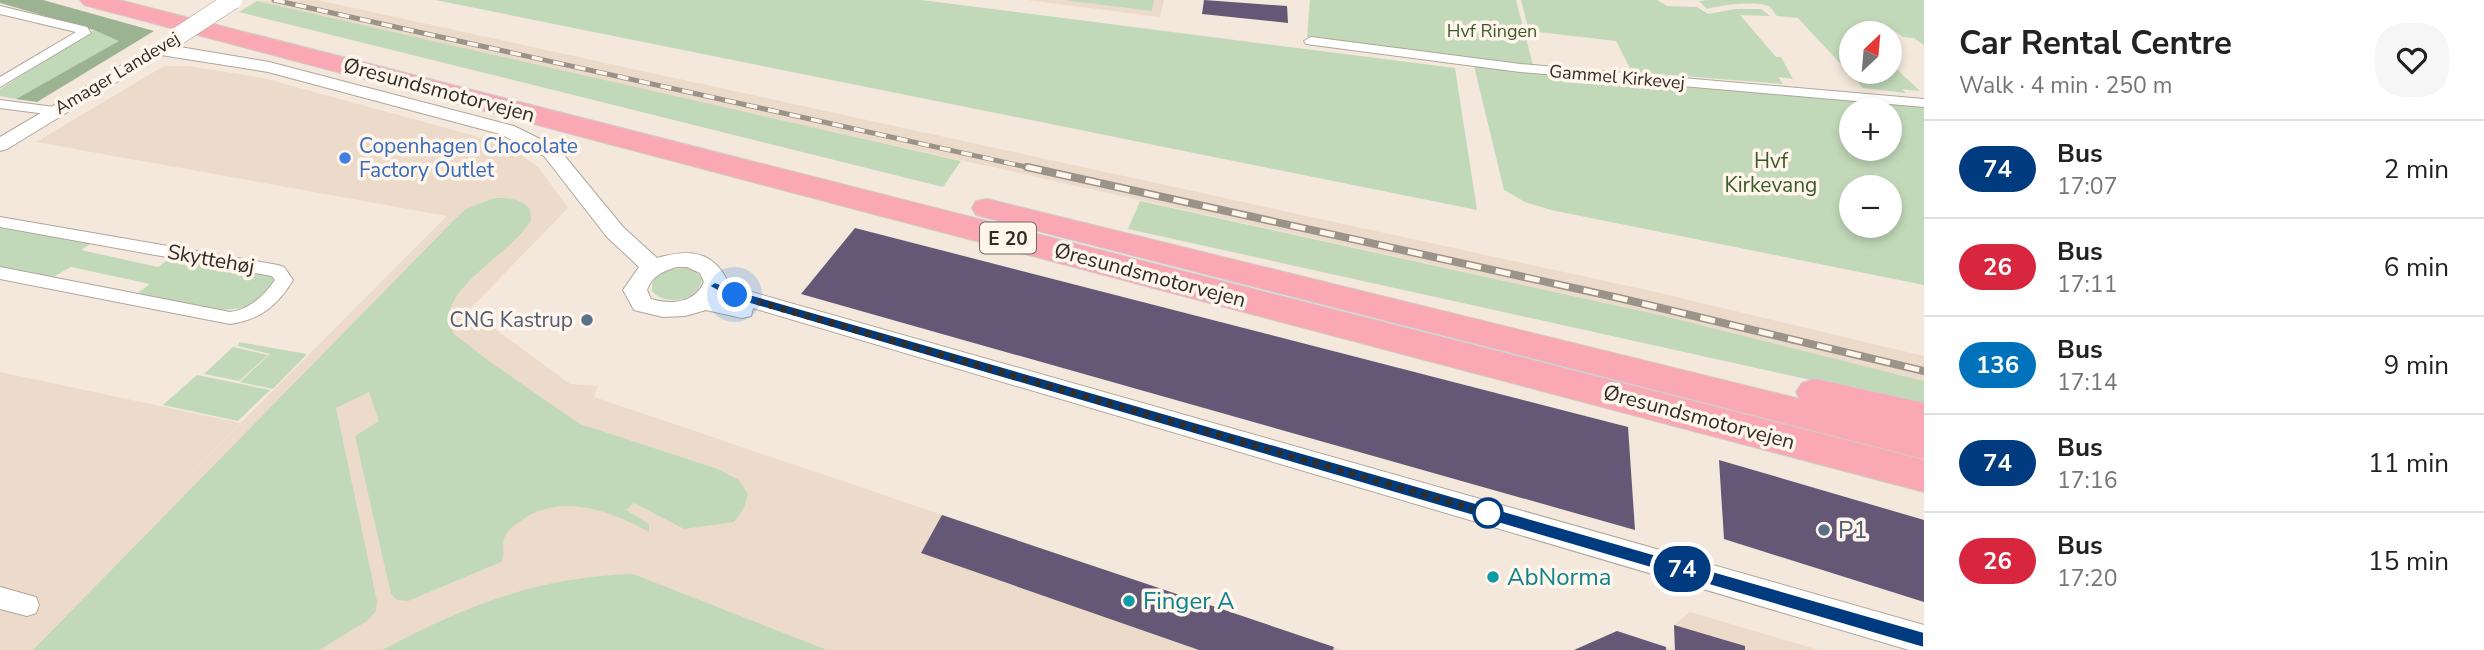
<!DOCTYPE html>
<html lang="en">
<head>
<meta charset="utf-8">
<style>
	:root { --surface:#fff; --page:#f6f6f6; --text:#222; --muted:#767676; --line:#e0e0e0 }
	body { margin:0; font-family:"Nunito Sans",sans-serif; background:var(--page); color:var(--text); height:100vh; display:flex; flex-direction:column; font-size:26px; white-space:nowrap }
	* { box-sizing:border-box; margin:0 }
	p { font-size:23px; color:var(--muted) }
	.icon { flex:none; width:38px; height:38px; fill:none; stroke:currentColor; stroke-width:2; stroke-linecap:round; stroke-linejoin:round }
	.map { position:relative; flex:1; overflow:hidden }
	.side { display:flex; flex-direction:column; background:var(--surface); width:560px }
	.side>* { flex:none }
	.badge { padding:0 14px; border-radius:23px; font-size:24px; line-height:46px }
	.needle { width:46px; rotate:26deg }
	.controls { position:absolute; left:1839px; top:21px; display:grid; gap:14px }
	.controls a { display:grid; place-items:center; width:63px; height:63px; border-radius:50%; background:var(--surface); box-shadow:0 4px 10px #0003; font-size:35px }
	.you { position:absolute; width:35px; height:35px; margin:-18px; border:5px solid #fff; border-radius:50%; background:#1a73e8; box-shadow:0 0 0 10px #1a73e833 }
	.map>.badge { position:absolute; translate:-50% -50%; box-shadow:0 0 0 4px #fff }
	.round { display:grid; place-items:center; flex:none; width:74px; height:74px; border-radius:28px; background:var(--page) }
	.summary { display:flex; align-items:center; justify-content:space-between; height:119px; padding:0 35px }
	h1 { font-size:33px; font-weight:700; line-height:52px }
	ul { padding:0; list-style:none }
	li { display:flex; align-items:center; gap:21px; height:98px; padding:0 35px; border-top:2px solid var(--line) }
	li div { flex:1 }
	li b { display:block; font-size:26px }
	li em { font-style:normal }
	li .badge { min-width:77px; font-weight:700; text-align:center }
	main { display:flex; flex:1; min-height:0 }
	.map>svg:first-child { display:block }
</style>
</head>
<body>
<main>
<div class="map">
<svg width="1924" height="650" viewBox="0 0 1924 650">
	<rect width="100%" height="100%" fill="#f3e8db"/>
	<g fill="#ecdbca">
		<path d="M317,0l1343,293 264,63v25l-260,-65 -1083,-240 -324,-75z"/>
		<path d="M1027,0h137l-4,17z"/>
		<path d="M164,66h25l74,12 216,59 34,12 26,19 29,40 -99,102 101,74 28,2 -4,11 748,253h-1342v-278l240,51 -73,74 280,-281 -411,-74z"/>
		<path d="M1690,612l129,38h-245l43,-19 58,19 -1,-25z"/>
	</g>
	<g fill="#c2d9b9" fill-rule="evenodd">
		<path d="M435,0h486l534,68 22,142z"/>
		<path d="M1063,0h91l-2,11z"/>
		<path d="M1310,0h206l17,65 -226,-28z"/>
		<path d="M1521,0h136l10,6 30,1 11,7 27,-5h26l9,7 -30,-1 36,42h5l12,22 -15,-2 5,7 -151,-12 -16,-31 -87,-10z"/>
		<path d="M1708,0h216v45l-10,-7 -11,-1 -9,-6 -42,-2 3,4h-3v39h38v-9l30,28 -18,-2 4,4 -43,-5 -65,-70 -21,-2c-3,-3 -4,-6 -7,-9 -11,-7 -51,-2 -63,2l-8,-8z"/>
		<path d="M257,1l704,160 -18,26 -704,-175z"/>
		<path d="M94,30l26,11 -104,58 -16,-3v-7z"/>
		<path d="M1474,66l450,41v178l-373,-75 -26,-8 -21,-12zM1852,110h38v39h-38zM1852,187h38v39h-38z"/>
		<path d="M494,198c14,0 27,0 36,11l1,12c-18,29 -76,60 -81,91 -2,8 1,15 4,22l39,30 87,60 138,45 21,11 9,14 -4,14 -10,14 -50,7 -50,-26 -8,7 23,14v8c-36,-20 -86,-39 -124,-14 -7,5 -16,10 -20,18 -4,9 1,18 -4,26l-93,39 -11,-1 -6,-6 -36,-158 24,-15 -10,-29 -33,16 41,193 -1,10 -9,10 -48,29h-286l422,-431 11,-10z"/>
		<path d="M1140,201l524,115 260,65v24l-796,-176z"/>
		<path d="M6,226l87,16 -12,8 77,17 15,-11 82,15 17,6 3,5c-30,48 -91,21 -135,12l-1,-2 11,-8 -79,-17 -18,10 -53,-11v-39z"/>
		<path d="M688,268l6,2 8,8c-2,23 -37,29 -50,13 -2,-19 20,-23 36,-23z"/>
		<path d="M239,342l68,12 -34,35 -33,-7 30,-28 -32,-8z"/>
		<path d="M233,347l35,8 -29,26 -35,-7z"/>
		<path d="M197,375l73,15 -32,31 -75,-16z"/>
		<path d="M633,574l194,76h-445c84,-44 154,-73 251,-76z"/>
	</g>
	<path fill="#9cb392" d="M0,0h43l111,31 -117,71 -21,-3 103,-58 -25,-11 -94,-27z"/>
	<g fill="#655877">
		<path d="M1204,0l83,6 1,17 -86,-9z"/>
		<path d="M855,228l773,199 7,103 -834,-236z"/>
		<path d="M1719,460l205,60v82l-200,-63z"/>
		<path d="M942,515l392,132 -1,3h-134l-278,-97z"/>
		<path d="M1674,625l71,21v4h-70z"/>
		<path d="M1617,631l49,16v3h-92z"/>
	</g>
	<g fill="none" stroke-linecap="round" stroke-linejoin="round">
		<defs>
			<g id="minor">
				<path d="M0,6l87,21 4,6 -91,54v-10l76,-45 -76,-18z"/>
				<path d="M1311,37l209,27 404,35v8l-404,-35 -214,-28 -2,-3z"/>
				<path d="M0,100l54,7 7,4 -7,4 -54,-7z"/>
				<path d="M0,217l278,48 6,2 9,13c-15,25 -33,40 -63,44l-230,-45v-12l230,45c20,-3 34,-16 45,-32l-3,-4 -272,-49z"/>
				<path d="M0,587l36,10 3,8 -3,8 -9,3 -27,-7z"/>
			</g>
			<path id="tertiary" d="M173,35l9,5 -8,6 95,16 245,64 44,22 65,79 34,31c31,-9 56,-8 71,24l20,9 1176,334v25h-15l-1156,-342 -2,8 -9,2 -36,-8 -21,6 -22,1 -29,-7 -11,-20 16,-23 -32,-30 -63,-81 -44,-22 -232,-62 -107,-17 -154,94 -7,2v-14zM677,267h10l13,6 4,9c-9,21 -33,23 -53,17l-4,-9c5,-14 16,-19 30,-23z"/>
			<g id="motorway">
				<path d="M80,0h39l1805,460v32l-1840,-487z"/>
				<path d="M987,199l813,200 -4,-7 6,-9 13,-4 109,24v56l-948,-244 -4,-7 4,-7z"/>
			</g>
		</defs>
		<use href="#minor" stroke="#b0a69a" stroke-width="2"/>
		<use href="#tertiary" stroke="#b0a69a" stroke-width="2"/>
		<use href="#motorway" stroke="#cecdcb" stroke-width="2"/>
		<use href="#minor" fill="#fff" fill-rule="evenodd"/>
		<use href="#tertiary" fill="#fff" fill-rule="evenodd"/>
		<use href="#motorway" fill="#fba8b5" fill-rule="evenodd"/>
		<defs>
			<path id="rail-far1" d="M274,0l761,169"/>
			<path id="rail" d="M1027,167l592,131 305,73"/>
		</defs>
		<use href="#rail-far1" stroke="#9a9389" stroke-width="5"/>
		<use href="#rail" stroke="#9a9389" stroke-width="8"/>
		<use href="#rail-far1" stroke="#fff5eb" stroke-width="3.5" stroke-dasharray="11" stroke-linecap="butt"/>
		<use href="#rail" stroke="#fff5eb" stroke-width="5" stroke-dasharray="15" stroke-linecap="butt"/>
		<defs>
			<path id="tertiary-bridge" d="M178,36l55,-36"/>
		</defs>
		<use href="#tertiary-bridge" stroke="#b0a69a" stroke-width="19" stroke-linecap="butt"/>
		<use href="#tertiary-bridge" stroke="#fff" stroke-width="18"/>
	</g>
	<path fill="#003b80" stroke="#fff" stroke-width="2" d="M715,282l24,9 1185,341v16l-1194,-350 -21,-12z"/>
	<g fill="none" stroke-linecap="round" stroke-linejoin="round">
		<path stroke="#312d28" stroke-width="7" stroke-dasharray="0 12.6" d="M735,295l756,219 -3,-1"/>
	</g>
	<circle fill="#3f7fe0" stroke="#fff5eb" stroke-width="2.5" cx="345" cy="158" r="7"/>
	<g fill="#5c6f8a" stroke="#fff5eb" stroke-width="2.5">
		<circle cx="587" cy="320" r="7"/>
		<circle cx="1824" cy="530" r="7"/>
	</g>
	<circle fill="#fff" stroke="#003b80" stroke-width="3.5" cx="1488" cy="513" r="14"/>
	<g fill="#0f9aa8" stroke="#fff5eb" stroke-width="2.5">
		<circle cx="1493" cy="577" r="7"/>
		<circle cx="1129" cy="601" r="7"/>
	</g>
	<g text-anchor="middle" stroke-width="7" stroke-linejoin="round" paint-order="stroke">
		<g font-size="18" fill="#3b5b2c" stroke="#fff5eb">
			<text x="1492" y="37">Hvf Ringen</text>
		</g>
		<g font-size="18" fill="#312d28" stroke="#fff5eb">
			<text transform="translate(117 73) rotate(-31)" y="6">Amager Landevej</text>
			<text transform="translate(1617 77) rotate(5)" y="6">Gammel Kirkevej</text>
		</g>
		<rect fill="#fff5eb" stroke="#6f6962" stroke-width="2" x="980" y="222.5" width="56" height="31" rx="5"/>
		<g font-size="19" font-weight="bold" fill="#312d28">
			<text x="1008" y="245">E 20</text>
		</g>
		<g font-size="21" fill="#312d28" stroke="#fff5eb">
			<text transform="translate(439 90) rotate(15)" y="7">Øresundsmotorvejen</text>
			<text transform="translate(211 259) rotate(10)" y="7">Skyttehøj</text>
			<text transform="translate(1150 275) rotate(15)" y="7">Øresundsmotorvejen</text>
			<text transform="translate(1699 417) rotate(15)" y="7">Øresundsmotorvejen</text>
		</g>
		<g font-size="21" fill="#366cbe" stroke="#fff5eb" text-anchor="start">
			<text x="359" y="153">Copenhagen Chocolate<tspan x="359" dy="24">Factory Outlet</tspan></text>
		</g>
		<g font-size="21" fill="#3b5b2c" stroke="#fff5eb">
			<text x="1771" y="168">Hvf<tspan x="1771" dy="24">Kirkevang</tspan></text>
		</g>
		<g font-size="21" fill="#4e5e75" stroke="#fff5eb" text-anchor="end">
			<text x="573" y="327">CNG Kastrup</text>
		</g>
		<g font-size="24" fill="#4e5e75" stroke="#fff5eb" text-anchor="start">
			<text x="1838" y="538">P1</text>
		</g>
		<g font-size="24" fill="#0d838f" stroke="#fff5eb" text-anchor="start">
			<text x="1507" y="585">AbNorma</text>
			<text x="1143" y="609">Finger A</text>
		</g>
	</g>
</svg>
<div class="controls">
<a><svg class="needle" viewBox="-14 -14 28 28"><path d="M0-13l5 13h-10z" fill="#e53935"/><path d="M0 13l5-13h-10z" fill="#767676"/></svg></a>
<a>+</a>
<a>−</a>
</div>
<div class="you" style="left:735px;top:295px"></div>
<b class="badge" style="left:1682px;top:569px;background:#003b80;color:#fff">74</b>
</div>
<section class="side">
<div class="summary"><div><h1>Car Rental Centre</h1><p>Walk · 4 min · 250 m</p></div><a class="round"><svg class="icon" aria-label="heart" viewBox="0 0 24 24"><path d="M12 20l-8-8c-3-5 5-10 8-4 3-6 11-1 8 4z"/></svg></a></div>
<ul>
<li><span class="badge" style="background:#003b80;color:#fff">74</span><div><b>Bus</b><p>17:07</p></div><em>2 min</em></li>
<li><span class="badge" style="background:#d7263d;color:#fff">26</span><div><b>Bus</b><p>17:11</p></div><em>6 min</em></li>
<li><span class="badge" style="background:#0072bc;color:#fff">136</span><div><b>Bus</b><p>17:14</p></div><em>9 min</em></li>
<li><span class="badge" style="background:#003b80;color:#fff">74</span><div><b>Bus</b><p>17:16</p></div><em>11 min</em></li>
<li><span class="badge" style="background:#d7263d;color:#fff">26</span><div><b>Bus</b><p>17:20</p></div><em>15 min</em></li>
</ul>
</section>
</main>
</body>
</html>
